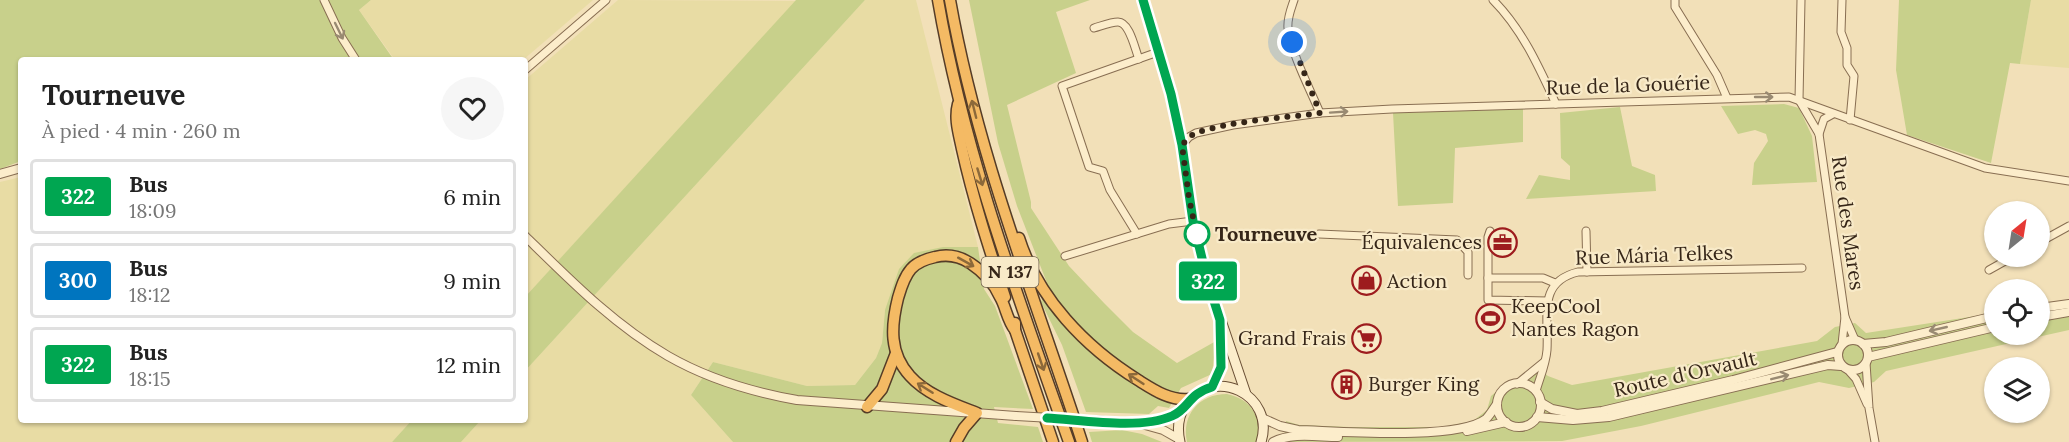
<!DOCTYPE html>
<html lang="fr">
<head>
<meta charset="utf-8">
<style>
	:root { --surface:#fff; --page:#f6f6f6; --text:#222; --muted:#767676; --line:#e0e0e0 }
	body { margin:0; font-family:Lora,serif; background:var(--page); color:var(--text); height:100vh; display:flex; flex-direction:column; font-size:22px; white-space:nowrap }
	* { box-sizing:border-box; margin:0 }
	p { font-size:20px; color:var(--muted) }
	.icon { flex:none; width:33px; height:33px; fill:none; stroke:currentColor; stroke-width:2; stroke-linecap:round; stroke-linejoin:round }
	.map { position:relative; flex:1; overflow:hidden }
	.drawer { position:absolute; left:18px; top:57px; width:510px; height:366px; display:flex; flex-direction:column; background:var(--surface); border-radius:6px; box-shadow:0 2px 4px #0004 }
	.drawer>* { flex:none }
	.badge { padding:0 12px; border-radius:4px; font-size:21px; line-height:39px }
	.needle { width:39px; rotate:30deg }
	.controls { position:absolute; left:1984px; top:201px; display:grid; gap:12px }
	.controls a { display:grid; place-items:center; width:66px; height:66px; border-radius:50%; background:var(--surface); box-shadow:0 2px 4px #0004; font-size:30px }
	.you { position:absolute; width:30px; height:30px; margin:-15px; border:4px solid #fff; border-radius:50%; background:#1a73e8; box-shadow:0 0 0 9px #1a73e833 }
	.map>.badge { position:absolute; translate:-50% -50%; box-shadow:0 0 0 3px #fff }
	.round { display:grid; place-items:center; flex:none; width:63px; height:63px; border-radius:32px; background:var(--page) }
	.overview { display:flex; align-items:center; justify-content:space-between; height:102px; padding:0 24px }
	h1 { font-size:28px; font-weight:700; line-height:45px }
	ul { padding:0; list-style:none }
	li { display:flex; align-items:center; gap:18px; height:75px; margin:0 12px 9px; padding:0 12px; border:3px solid var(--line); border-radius:6px }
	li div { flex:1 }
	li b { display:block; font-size:22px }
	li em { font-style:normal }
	li .badge { min-width:66px; font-weight:700; text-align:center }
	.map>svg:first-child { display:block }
</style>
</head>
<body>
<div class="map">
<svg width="2069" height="442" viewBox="0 0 2069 442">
	<rect width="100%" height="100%" fill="#f2e0b8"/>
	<g fill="#e8dca4">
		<path d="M371,0h222l-70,60h-128l-36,-50z"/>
		<path d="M618,0l179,1 -272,296v-217z"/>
		<path d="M865,0h51l62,247h-35l-58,63 -3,33 -6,15 -21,27 -48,1 -94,-24 -22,33 42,47h-272l20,-22h44v-49z"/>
		<path d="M2031,0h38v68l-49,-4z"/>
		<path d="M21,177v243h391l-20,22h-392v-260z"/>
	</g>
	<g fill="#c8d08b">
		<path d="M0,0h371l-12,10 35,50h-373v101l-21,8z"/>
		<path d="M796,0h69l-340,371v-74z"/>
		<path d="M969,0h121l-34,12 20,61 -69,32 24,97v6l38,58 35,37 29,29 44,31 39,-22 -4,33 -31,14 -12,20 -11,-2 -9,8 -63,-2 -24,-67 -21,-43 6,-19 -30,-77 -19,-63z"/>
		<path d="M1899,0h132l-11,64 -10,-1 -19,100 -84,-28 -11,-65z"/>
		<path d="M1784,104l15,4 13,28 5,46 -65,3 2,-22 14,-22 -2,-7 -11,-4 -17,4 -17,-28z"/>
		<path d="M1620,107l12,59 23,9 1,16 -130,8 13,-24 31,5v-14l-9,-8 -1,-45z"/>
		<path d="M1523,109v33l-68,6 -2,55 -55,3 -5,-93z"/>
		<path d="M943,247h35l6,42 11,17 38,103 -39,-2 4,16 40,4 5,15h-310l-42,-47 22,-33 94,24 48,-1 21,-27 6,-15 3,-33 14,-41 15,-16z"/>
		<path d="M2069,302v28l-183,41 -12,11 -25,6 -30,-6 -178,44 -79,15 -278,1 2,-21 13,4 50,2h93l31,-6 14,-11 4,-14 19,-16 12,-1 14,-13 12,10 24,9 245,-44 18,-14 20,-4 11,10 129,-20v21h45v-28z"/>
		<path d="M1227,394c26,6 34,23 31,48h-71c-6,-27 12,-48 40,-48z"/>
		<path d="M412,420h69l-20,22h-69z"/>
		<path d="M1122,430l20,4 20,8h-70l-3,-10z"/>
	</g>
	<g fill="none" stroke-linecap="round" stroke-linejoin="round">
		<defs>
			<g id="minor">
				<path d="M324,0l18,38 14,22"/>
				<path d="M1294,0c-3,9 -7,18 -6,28 3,25 22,61 32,85"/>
				<path d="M1493,0c29,29 46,67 63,104"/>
				<path d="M1675,0v7l42,68 10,23"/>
				<path d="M1801,0l-2,100 20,34 26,183 -3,27"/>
				<path d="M1842,0l-1,32 6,16v17l7,11 -4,44"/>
				<path d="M1094,28c7,-2 17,-6 24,-6 12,0 17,28 21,37"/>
				<path d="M525,70l81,-70"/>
				<path d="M1819,134l5,-15 9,-5"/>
				<path d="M1182,145l7,-8 7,-4 37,-8 87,-12 72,-4 397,-12 196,71 84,13"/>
				<path d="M1586,231l1,41"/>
				<path d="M1137,234l-27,-44 -7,-19 -14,-4 -27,-81 96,-34"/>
				<path d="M1319,234l138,6 11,12v23"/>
				<path d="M2040,242l29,-16"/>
				<path d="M1065,256l104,-32 24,-3"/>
				<path d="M1989,270l25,-14"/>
				<path d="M1488,278v-41l2,-6"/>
				<path d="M1548,301l-60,-1v-22h55l12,5"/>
				<path d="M1845,317l10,23"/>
				<path d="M1866,363l3,45 6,34"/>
				<path d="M1848,370l8,9 11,25"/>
				<path d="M1517,384l27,-22"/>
				<path d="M1536,391c4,-14 10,-27 11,-41 2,-34 -10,-68 31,-78l224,-4"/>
			</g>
			<g id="tertiary">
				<path d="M0,174l21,-6"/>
				<path d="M525,236c44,43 89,89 143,120 40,23 84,36 129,44l219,16"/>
				<path d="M2040,308l29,-4"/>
				<path d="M2040,317l29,-5"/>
				<circle cx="1853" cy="355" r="15"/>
				<path d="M1863,344l23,-2 109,-26"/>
				<path d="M1868,357l127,-30"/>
				<circle cx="1519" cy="405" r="22"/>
				<path d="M1540,402l12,7 25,5 25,-3 131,-31 104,-28"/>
				<path d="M1537,417l36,3 36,-3 219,-52 13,1"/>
				<path d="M1262,418l18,8 18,4c39,1 159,11 188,-11 4,-4 8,-11 11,-15"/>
				<path d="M1105,421c25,2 55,7 77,-11"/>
				<path d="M1145,425l18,5 16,9"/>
				<path d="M1467,431l39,-9"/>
				<path d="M1273,442c19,-10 45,-5 65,-5"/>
			</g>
			<g id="secondary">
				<path d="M1143,0l28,94 11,51 11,76 14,58 39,115"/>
				<path d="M1212,386l9,-19 -1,-42"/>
				<path d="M1180,442c-3,-13 -2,-25 5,-36 28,-42 91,-11 76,36"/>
			</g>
			<g id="trunk">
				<path d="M938,0c26,152 80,297 131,442"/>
				<path d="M950,0c27,153 84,295 132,442"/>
				<path d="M958,104c-4,15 1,30 4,45 11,50 27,99 43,148"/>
				<path d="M1019,238c19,60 66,109 119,142 16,10 32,21 51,19"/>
				<path d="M1015,323v7l38,112"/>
				<path d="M867,407l15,-18 14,-36"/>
				<path d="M956,442l8,-14 13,-15c-23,-9 -50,-18 -67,-37 -21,-23 -19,-50 -12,-78 3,-10 6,-21 13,-29 6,-7 15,-10 24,-12 12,-3 24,-1 35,6 12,8 24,20 30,34 6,10 7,23 15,33"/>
			</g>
		</defs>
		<use href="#minor" stroke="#886e52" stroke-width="9"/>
		<use href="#tertiary" stroke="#886e52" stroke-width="10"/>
		<use href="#secondary" stroke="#6a4f35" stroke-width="11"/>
		<use href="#trunk" stroke="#553c27" stroke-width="13"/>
		<use href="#minor" stroke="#fcedcb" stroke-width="7"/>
		<use href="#tertiary" stroke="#fcedcb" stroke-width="8"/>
		<use href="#secondary" stroke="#fcedcb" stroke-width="9"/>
		<use href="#trunk" stroke="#f4ba64" stroke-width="10"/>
		<defs>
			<path id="tertiary-bridge" d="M1016,416l89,5"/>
		</defs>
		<use href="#tertiary-bridge" stroke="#886e52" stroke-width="10" stroke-linecap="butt"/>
		<use href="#tertiary-bridge" stroke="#fcedcb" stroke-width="8"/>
	</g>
	<defs><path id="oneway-shaft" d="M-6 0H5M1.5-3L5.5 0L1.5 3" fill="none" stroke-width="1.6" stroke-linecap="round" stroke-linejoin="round" transform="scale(1.5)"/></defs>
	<g stroke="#998a72">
		<use href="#oneway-shaft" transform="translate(339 31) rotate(64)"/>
		<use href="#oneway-shaft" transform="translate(1764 97)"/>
		<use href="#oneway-shaft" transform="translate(1339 112) rotate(-4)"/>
		<use href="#oneway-shaft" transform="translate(1938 329) rotate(167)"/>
		<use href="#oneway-shaft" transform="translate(1780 377) rotate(-14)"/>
	</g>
	<g stroke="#8c693a">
		<use href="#oneway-shaft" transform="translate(974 109) rotate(-104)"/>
		<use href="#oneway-shaft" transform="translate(980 177) rotate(73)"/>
		<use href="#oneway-shaft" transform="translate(966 262) rotate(29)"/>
		<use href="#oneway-shaft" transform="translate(1041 362) rotate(71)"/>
		<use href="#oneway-shaft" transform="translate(1136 379) rotate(-147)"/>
		<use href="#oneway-shaft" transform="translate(925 388) rotate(-148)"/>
	</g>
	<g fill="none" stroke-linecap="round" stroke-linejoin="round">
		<defs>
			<path id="line" d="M1047,418c35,2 93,12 125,-2 17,-7 16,-22 40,-29l9,-20 -1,-47 -13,-41 -14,-58 -11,-76 -11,-51 -28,-94"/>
		</defs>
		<use href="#line" stroke="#fff" stroke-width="14"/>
		<use href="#line" stroke="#00a651" stroke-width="9"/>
		<path stroke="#362618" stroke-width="6" stroke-dasharray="0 10.8" d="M1197,234l1,7 -9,-43 -7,-53c4,-4 8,-10 14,-12 34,-12 87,-15 124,-20l-28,-71"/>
	</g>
	<defs>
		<symbol id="office-ring" viewBox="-11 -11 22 22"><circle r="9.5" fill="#f8eac8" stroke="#9d1c1e" stroke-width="1.5"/><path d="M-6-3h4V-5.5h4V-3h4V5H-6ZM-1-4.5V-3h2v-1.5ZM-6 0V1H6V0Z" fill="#9d1c1e"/></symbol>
		<symbol id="shop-ring" viewBox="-11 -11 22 22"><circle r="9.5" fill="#f8eac8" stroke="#9d1c1e" stroke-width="1.5"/><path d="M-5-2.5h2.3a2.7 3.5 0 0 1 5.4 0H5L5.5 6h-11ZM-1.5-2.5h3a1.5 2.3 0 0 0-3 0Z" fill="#9d1c1e"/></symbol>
		<symbol id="stadium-ring" viewBox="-11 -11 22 22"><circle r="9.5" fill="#f8eac8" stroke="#9d1c1e" stroke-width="1.5"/><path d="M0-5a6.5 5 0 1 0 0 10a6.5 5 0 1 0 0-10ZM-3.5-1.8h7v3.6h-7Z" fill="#9d1c1e"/></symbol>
		<symbol id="supermarket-ring" viewBox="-11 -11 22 22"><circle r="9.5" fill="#f8eac8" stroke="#9d1c1e" stroke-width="1.5"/><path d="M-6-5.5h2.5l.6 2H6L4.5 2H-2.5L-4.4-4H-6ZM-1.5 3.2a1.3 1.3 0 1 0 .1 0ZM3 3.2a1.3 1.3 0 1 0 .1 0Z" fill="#9d1c1e"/></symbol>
		<symbol id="building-ring" viewBox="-11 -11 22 22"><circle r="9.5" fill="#f8eac8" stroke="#9d1c1e" stroke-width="1.5"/><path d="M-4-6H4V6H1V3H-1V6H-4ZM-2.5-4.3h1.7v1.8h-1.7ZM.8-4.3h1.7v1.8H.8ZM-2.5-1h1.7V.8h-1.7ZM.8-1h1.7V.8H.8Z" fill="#9d1c1e"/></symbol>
	</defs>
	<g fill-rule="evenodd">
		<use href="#office-ring" x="1486" y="226" width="33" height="33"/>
		<use href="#shop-ring" x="1350" y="264" width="33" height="33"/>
		<use href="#stadium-ring" x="1474" y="302" width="33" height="33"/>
		<use href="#supermarket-ring" x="1350" y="322" width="33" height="33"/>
		<use href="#building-ring" x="1330" y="368" width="33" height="33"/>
	</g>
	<circle fill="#fff" stroke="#00a651" stroke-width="3" cx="1197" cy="234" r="12"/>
	<g text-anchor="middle" stroke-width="4.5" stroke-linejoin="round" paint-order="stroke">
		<rect fill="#f8eac8" stroke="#70614d" stroke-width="1.5" x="981.5" y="257" width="57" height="30" rx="4.5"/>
		<g font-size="18" font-weight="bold" fill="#362618">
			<text x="1010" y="278">N 137</text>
		</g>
		<g font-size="20" fill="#362618" stroke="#f8eac8">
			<text transform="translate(1628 85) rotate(-2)" y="7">Rue de la Gouérie</text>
			<text transform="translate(1848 223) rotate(82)" y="7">Rue des Mares</text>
			<text transform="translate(1654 255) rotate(-2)" y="7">Rue Mária Telkes</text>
			<text transform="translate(1685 374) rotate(-13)" y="7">Route d'Orvault</text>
		</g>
		<g font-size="20" font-weight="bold" fill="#362618" stroke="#f8eac8" text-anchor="start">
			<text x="1215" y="241">Tourneuve</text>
		</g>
		<g font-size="20" fill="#362618" stroke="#f8eac8" text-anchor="start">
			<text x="1482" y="249" text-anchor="end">Équivalences</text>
			<text x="1387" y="288">Action</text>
			<text x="1511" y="313">KeepCool<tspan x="1511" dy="23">Nantes Ragon</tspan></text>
			<text x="1346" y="345" text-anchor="end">Grand Frais</text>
			<text x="1368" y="391">Burger King</text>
		</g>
	</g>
</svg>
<div class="controls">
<a><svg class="needle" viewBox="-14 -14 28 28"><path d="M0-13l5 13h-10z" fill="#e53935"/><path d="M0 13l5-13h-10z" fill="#767676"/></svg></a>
<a><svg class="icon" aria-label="locate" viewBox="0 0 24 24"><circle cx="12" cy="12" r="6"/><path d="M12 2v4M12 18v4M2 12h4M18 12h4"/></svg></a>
<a><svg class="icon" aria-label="layers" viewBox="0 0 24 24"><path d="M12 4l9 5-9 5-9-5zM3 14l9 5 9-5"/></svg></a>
</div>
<div class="you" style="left:1292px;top:42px"></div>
<b class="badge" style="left:1208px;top:281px;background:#00a651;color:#fff">322</b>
<section class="drawer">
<div class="overview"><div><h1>Tourneuve</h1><p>À pied · 4 min · 260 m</p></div><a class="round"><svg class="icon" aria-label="heart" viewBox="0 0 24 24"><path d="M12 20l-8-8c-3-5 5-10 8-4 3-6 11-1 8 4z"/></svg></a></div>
<ul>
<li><span class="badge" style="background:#00a651;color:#fff">322</span><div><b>Bus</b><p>18:09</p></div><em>6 min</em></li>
<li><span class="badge" style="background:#0075bf;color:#fff">300</span><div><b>Bus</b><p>18:12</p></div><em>9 min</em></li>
<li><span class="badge" style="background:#00a651;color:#fff">322</span><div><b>Bus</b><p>18:15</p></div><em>12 min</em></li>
</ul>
</section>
</div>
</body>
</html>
